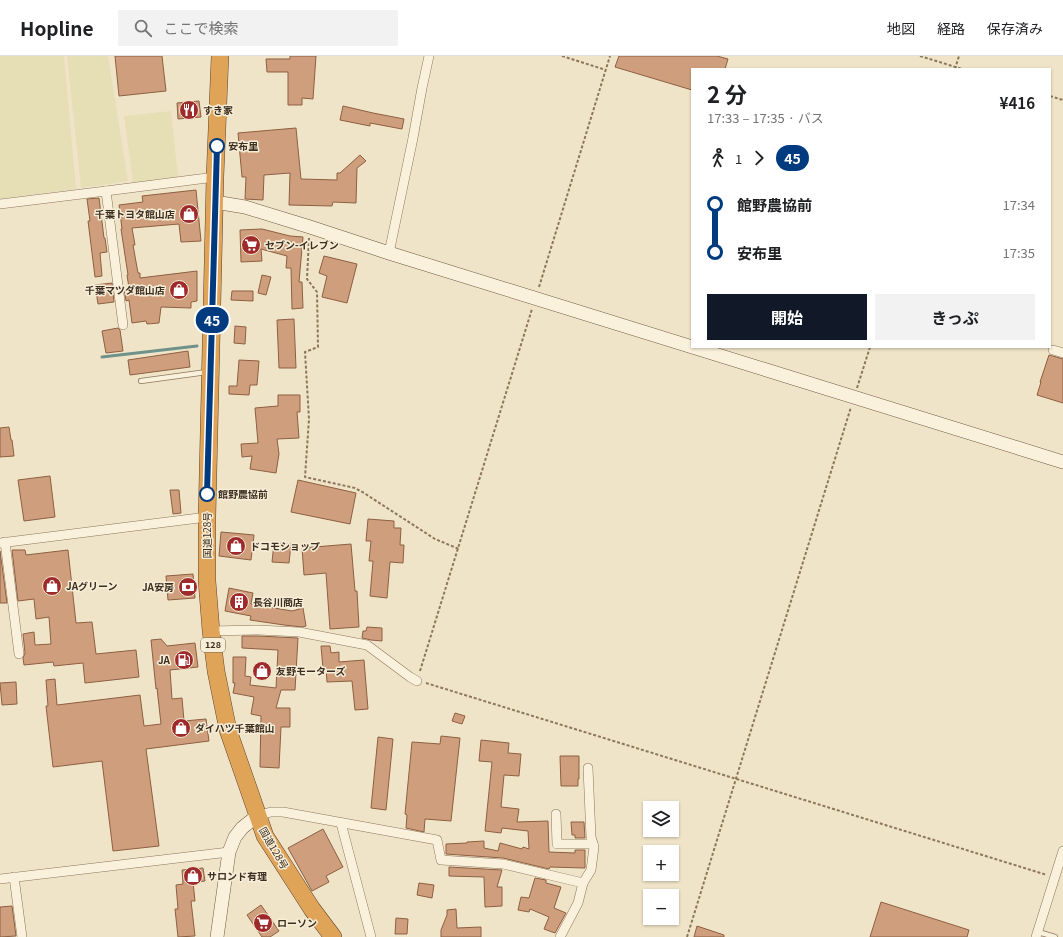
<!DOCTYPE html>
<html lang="ja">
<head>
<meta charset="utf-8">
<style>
	:root { --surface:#fff; --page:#f2f2f2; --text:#202124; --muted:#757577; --line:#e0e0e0; --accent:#111827 }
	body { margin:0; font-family:Georgia,"Noto Sans JP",serif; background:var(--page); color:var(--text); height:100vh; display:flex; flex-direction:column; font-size:15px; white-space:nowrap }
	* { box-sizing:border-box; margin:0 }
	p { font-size:13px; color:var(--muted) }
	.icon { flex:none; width:22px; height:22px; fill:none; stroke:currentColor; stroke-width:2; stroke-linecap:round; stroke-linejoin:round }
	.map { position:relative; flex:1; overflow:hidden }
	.details { position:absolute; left:691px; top:12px; width:360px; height:280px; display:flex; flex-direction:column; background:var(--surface); border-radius:0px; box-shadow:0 1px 3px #0004 }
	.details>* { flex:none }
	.badge { padding:0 8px; border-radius:13px; font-size:14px; line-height:26px }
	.fabs { position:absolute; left:643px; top:745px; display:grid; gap:8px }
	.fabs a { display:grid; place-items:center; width:36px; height:36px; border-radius:0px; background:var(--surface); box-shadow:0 1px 3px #0004; font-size:20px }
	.map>.badge { position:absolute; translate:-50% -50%; box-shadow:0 0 0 2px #fff }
	.legs { display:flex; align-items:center; gap:6px; height:44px; padding:0 16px; font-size:13px }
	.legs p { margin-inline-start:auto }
	.overview { display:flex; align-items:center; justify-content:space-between; height:68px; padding:0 16px }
	h1 { font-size:22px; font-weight:700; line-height:30px }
	.primary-button { display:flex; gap:8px; margin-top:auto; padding:8px 16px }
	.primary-button a { flex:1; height:46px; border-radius:0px; background:var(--accent); color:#fff; font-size:16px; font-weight:700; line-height:46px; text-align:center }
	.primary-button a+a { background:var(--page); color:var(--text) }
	ul { padding:0 16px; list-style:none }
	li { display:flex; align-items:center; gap:14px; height:48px; font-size:15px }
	li i { display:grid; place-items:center; width:6px; height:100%; margin:0 5px; background:currentColor }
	li i::after { content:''; width:10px; height:10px; margin:-5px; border:3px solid; border-radius:50%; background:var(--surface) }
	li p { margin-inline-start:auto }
	li:first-child i { background:linear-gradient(#0000 50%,currentColor 0) }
	li:last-child i { background:linear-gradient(currentColor 50%,#0000 0) }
	header { display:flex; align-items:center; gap:24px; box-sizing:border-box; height:56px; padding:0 20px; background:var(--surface); border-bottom:1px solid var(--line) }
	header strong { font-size:19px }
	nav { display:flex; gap:22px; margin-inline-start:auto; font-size:14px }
	.search { width:280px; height:36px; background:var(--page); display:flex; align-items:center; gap:10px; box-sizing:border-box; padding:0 14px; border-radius:0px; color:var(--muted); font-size:15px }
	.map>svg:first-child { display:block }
</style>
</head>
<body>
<header>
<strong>Hopline</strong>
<div class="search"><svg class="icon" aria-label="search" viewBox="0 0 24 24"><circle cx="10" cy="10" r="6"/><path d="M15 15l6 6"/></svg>ここで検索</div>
<nav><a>地図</a><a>経路</a><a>保存済み</a></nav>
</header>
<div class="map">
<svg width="1063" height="881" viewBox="0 0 1063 881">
	<rect width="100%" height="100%" fill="#f0e4c8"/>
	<g fill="#e6deb5">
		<path d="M0,0h64l12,133 -76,10z"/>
		<path d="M67,0h41l20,125 -47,7z"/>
		<path d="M171,55l7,66 -45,6 -9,-67z"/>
	</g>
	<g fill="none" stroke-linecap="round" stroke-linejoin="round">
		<path stroke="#6f938a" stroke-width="3" d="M102,301l95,-11"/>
	</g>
	<g fill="#cf9f7d" stroke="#8d5f41">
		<path d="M115,0h47l4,35 -47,5z"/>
		<path d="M290,0h26l-3,43 -11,-1v7h-14v-33h-21l-1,-13h24z"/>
		<path d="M619,0h98l11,3 -3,10h-33v21l-77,-23z"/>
		<path d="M199,45l2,16 -23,2 -1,-16z"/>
		<path d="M343,50l30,7 31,6 -2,10 -32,-6v3l-30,-6z"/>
		<path d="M296,72l5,51 36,1v-7h3l20,-18 6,6 -9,7 -1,35 -23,-1 -1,4 -43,-1 1,-32 -26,2 -1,25 -18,-1 1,-22h-4l-4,-44z"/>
		<path d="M196,134l5,51 -20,1 -2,-18 -47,4 3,17h-2l5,28h2v5l57,-7v30l-6,1v6l-30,-1 -2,16 -12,1 -1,-3 -14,2 -3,-23 -3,1 -2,-12 5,-1 -2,-13h1l-7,-46h1l-3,-24 24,-3 -1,-6z"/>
		<path d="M99,142l5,40h1l2,14 -7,1 2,23 -7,1 -7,-56h2l-3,-22z"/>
		<path d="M262,173l28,7 13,1 -4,45h3l1,26 -11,1 -1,-41h-5l1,-12 -26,-7 1,12 -21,1 -1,-32z"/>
		<path d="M324,200l33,8 -10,39 -25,-6 5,-21 -8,-3z"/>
		<path d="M262,219l9,2 -5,18 -8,-2z"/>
		<path d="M112,227l2,19 -16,2 -3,-19z"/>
		<path d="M232,235h21v10l-22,-1z"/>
		<path d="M294,263l2,49h-17l-2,-48z"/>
		<path d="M235,270l11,1 -1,17 -11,-1z"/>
		<path d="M118,272l2,2 3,21 -17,2 -4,-22z"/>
		<path d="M188,295l2,16 -60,8 -2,-15z"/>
		<path d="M1049,299l14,4v44l-26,-8 4,-13h-1z"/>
		<path d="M239,304l20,1 -2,24h-7l-1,10 -20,-1v-8h8z"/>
		<path d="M278,339h22v17h-3l2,26 -22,1 2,15 -3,19 -26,-4 2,-13 -10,1 -1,-13 17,-1 -3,-35 23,-2z"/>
		<path d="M9,371l2,13h1l2,16 -14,1v-29z"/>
		<path d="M50,420l5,41 -31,4 -6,-41z"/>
		<path d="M298,424l58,13 -6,31 -59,-12z"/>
		<path d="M170,434h9l2,23 -8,1z"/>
		<path d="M368,463l26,2v7h7l-1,17h4l-1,18 -13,-1 -3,36 -17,-2 3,-35h-4l2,-20h-5z"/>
		<path d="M221,476l33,3 -3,25 -32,-4z"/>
		<path d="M274,487l17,1 -2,19 -17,-1z"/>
		<path d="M351,488l4,47h2l2,36 -29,2 -4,-56 -22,2 -2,-27z"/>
		<path d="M12,494h13l1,5 42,-5 8,73 16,-1 4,32 40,-4 3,27 -54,6 -2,-20 -29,3 -1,-4 -29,3 -1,-7 2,-5 -2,-19 11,-2 1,13 16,-1 -2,-27 -13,2 -2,-20 -16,2z"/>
		<path d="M0,495l7,52h-7z"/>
		<path d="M193,518l2,24 -27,2 -2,-24z"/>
		<path d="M229,532l24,5 -2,11 41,7 11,-3 3,18 -4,1 -18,-2 -34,-5 1,-4 -26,-5z"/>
		<path d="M367,571l15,1v13l-11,-1 -9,-2 1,-7h3z"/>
		<path d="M242,580h16l40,2 -3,52h-14l-5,18h14v19h-9l-2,41 -19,-1 1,-51 -10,-2 3,-17 -21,-4 2,-10h-2v-26h13l-1,19 6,1 -1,8 26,3 2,-38 -36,-2z"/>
		<path d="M161,583l6,7 28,-3 3,24 -28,3 2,29 10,-1 2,23 22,-2 3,22 -63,8 13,97 -46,5 -11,-90 -49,6 -7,-61h2l-2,-26 9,-1 2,26 83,-10 4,31 17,-2 -4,-36 -1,1 -5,-49z"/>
		<path d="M321,590h9l1,7 8,-1v10l25,-2 4,49 -13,1 -3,-29 -25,1 -1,-13h-3z"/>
		<path d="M16,626l1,22 -15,1 -2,-22z"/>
		<path d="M455,657l10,3 -3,8 -10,-3z"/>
		<path d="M441,680l19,2 -9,83 -26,-2 -1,13 -18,-4 1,-13 -2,-1 7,-72 28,2z"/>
		<path d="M378,681l15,2 -7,71 -15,-2z"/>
		<path d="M481,684l28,3 -1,10 13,1 -2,22 -15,-1 -3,32 18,2 -2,13 31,-1 1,31 26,1v-3h10v18l-35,-1 -1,2 -46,-11 -57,-4v-10l21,-1v-1l17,-1v7l14,3 2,-8 22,6 1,-2 6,2 -1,-18 -26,-3 -1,5 -16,-2 7,-69 -13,-1z"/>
		<path d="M560,700h19v23h-1v7h-17z"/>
		<path d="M571,766h13l1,16h-10v-3h-3z"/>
		<path d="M323,773l20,38 -17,9 3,6 -17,9 -24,-43z"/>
		<path d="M449,811l53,3 -5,17h5v19l-17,1 -1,-30 -35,-1z"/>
		<path d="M203,812l2,13 -12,1 2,19h-4l4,35 -17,1 -3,-28h3l-2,-24 7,-1 -1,-14z"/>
		<path d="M535,822l11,2v3l15,4 -7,21 12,5 -11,20 -11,-4 5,-12 -19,-8 -1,3 -11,-2 3,-13 8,1z"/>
		<path d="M419,827l15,2 -2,13 -15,-3z"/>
		<path d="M881,846l88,28 -2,7h-97z"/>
		<path d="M261,849l18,26 -9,6h-8l-15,-22z"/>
		<path d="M12,850l4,30 -16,1v-30z"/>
		<path d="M456,853l1,19 24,-1v10h-40v-7l6,-15v-5z"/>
		<path d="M396,862l12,1 -1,15h-12z"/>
		<path d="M697,870l27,9v2h-30z"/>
	</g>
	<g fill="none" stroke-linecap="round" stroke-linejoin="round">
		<defs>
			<g id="lane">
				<path d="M141,325l66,-9"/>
				<path d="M1038,876l17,5"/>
			</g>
			<g id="street">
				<path d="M106,135l17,134"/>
				<path d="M0,148l106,-13 109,-14"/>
				<path d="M389,197l24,-115 9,-50 7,-32"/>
				<path d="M1053,294l10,3"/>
				<path d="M5,486l14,112"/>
				<path d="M0,487l207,-26"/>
				<path d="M211,575l47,-1 41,2 68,13 43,32 7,4"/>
				<path d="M556,758l1,30h36"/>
				<path d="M257,760l14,-4h12l154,28 4,20 62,4 80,19 -5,20 -18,34"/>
				<path d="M341,767l30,114"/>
				<path d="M14,821l8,60"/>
				<path d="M0,823l229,-27"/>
				<path d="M583,827l8,-13 3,-23 -3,-10 -3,-69"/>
				<path d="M1036,881l27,-86"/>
			</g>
			<g id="secondary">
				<path d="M215,146l30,5 65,20 79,26 674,209"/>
				<path d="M217,881l12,-85 6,-15 7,-9 15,-12"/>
			</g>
			<path id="highway" d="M220,0l-5,121 -8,340v64l4,50 5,40 12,59 37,106 47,73 21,28"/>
		</defs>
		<use href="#lane" stroke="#8d765c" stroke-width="6"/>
		<use href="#street" stroke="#8d765c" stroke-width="10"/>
		<use href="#secondary" stroke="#6f573f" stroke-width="14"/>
		<use href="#highway" stroke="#5b4430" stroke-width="18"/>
		<g stroke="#8d765c" stroke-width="2" stroke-dasharray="3 2" stroke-linecap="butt">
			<path d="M562,0l44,14"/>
			<path d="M920,0l42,13"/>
			<path d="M955,13l4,-13"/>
			<path d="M1050,40l13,4"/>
			<path d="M309,182l-2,41 10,13 1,55 -13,5 4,67 -4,58 50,11 9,5 71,46 24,10"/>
			<path d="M539,231l71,-231"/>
			<path d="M857,332l13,-41"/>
			<path d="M420,615l112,-362"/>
			<path d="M426,627l621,192"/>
			<path d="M687,881l164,-530"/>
		</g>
		<use href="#lane" stroke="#faf1dc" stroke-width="4.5"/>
		<use href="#street" stroke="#faf1dc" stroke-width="9"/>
		<use href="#secondary" stroke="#faf1dc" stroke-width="13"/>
		<use href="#highway" stroke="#e0a458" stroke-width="17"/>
	</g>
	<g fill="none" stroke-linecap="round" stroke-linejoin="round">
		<defs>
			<path id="line-1" d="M207,438l10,-348"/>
		</defs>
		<use href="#line-1" stroke="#fff" stroke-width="9"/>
		<use href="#line-1" stroke="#003b80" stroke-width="6"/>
	</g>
	<defs>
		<symbol id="restaurant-disc" viewBox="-11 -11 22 22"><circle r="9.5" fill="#9e2a2b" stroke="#f7eed8"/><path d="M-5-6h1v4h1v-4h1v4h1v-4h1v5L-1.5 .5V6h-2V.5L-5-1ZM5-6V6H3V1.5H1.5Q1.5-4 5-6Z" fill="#fff"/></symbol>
		<symbol id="shop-disc" viewBox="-11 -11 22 22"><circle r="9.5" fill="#9e2a2b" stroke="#f7eed8"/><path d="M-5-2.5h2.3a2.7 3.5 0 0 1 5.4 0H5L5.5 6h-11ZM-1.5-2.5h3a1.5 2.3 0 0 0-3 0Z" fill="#fff"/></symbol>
		<symbol id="supermarket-disc" viewBox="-11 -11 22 22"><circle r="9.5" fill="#9e2a2b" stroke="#f7eed8"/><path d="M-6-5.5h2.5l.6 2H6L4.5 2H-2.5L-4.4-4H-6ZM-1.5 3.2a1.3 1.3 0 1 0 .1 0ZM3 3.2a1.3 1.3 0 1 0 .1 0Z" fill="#fff"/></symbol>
		<symbol id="bank-disc" viewBox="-11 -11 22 22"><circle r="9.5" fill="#9e2a2b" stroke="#f7eed8"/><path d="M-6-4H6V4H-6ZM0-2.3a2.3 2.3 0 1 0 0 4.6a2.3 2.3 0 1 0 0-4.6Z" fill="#fff"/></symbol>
		<symbol id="building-disc" viewBox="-11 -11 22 22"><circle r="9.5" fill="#9e2a2b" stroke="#f7eed8"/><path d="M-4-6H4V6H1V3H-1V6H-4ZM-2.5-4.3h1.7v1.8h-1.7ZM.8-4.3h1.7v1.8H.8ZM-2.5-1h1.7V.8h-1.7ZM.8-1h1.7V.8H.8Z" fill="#fff"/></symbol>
		<symbol id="fuel-disc" viewBox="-11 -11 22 22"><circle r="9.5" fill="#9e2a2b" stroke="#f7eed8"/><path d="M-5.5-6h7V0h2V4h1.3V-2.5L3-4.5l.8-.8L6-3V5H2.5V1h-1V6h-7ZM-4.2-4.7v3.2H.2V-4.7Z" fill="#fff"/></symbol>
	</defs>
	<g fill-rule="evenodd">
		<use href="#restaurant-disc" x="178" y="43" width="22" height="22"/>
		<use href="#shop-disc" x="178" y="147" width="22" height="22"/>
		<use href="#supermarket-disc" x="240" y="178" width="22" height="22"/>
		<use href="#shop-disc" x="168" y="223" width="22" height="22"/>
		<use href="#shop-disc" x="225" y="479" width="22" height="22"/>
		<use href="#shop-disc" x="41" y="519" width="22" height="22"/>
		<use href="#bank-disc" x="177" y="520" width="22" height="22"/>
		<use href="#building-disc" x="228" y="535" width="22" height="22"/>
		<use href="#fuel-disc" x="173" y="593" width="22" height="22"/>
		<use href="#shop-disc" x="251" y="604" width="22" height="22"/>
		<use href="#shop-disc" x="170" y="661" width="22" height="22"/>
		<use href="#shop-disc" x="182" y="809" width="22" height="22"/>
		<use href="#supermarket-disc" x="252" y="856" width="22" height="22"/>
	</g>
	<g fill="#fff" stroke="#003b80" stroke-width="2">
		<circle cx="217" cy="90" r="7"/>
		<circle cx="207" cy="438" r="7"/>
	</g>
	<g text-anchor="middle" stroke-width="3" stroke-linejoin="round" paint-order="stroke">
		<rect fill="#f7eed8" stroke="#756857" stroke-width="1" x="201" y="582" width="24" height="14" rx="3"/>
		<g font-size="9" font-weight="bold" fill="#3d2e20">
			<text x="213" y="592">128</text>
		</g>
		<g font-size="10" font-weight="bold" fill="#3d2e20" stroke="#f7eed8" text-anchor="start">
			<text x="203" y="58">すき家</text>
			<text x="175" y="162" text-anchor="end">千葉トヨタ館山店</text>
			<text x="265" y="193">セブン-イレブン</text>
			<text x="165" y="238" text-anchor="end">千葉マツダ館山店</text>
			<text x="250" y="494">ドコモショップ</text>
			<text x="66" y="534">JAグリーン</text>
			<text x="174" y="535" text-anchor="end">JA安房</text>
			<text x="253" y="550">長谷川商店</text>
			<text x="170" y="608" text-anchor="end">JA</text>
			<text x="276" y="619">友野モーターズ</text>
			<text x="195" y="676">ダイハツ千葉館山</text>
			<text x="207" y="824">サロンド有理</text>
			<text x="277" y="871">ローソン</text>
		</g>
		<g font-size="10" font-weight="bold" fill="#3d2e20" stroke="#f7eed8" text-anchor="start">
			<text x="228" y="94">安布里</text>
			<text x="218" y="442">館野農協前</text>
		</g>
		<g font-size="10" fill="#3d2e20" stroke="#f7eed8">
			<text transform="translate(207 479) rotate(-90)" y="4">国道128号</text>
			<text transform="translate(274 792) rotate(60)" y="4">国道128号</text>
		</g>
	</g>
</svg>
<div class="fabs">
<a><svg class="icon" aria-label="layers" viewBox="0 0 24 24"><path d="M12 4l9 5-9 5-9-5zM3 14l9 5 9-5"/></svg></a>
<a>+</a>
<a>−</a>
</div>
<b class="badge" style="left:212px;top:264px;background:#003b80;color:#fff">45</b>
<section class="details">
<div class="overview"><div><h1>2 分</h1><p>17:33 – 17:35 · バス</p></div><b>¥416</b></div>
<div class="legs"><svg class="icon" aria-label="walk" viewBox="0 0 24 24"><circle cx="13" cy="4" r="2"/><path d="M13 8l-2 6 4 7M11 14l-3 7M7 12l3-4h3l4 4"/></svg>1<svg class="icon" aria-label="forward" viewBox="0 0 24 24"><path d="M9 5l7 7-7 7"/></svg><b class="badge" style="background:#003b80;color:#fff">45</b></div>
<ul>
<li><i style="color:#003b80"></i><b>館野農協前</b><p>17:34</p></li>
<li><i style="color:#003b80"></i><b>安布里</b><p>17:35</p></li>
</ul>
<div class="primary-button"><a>開始</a><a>きっぷ</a></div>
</section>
</div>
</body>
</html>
